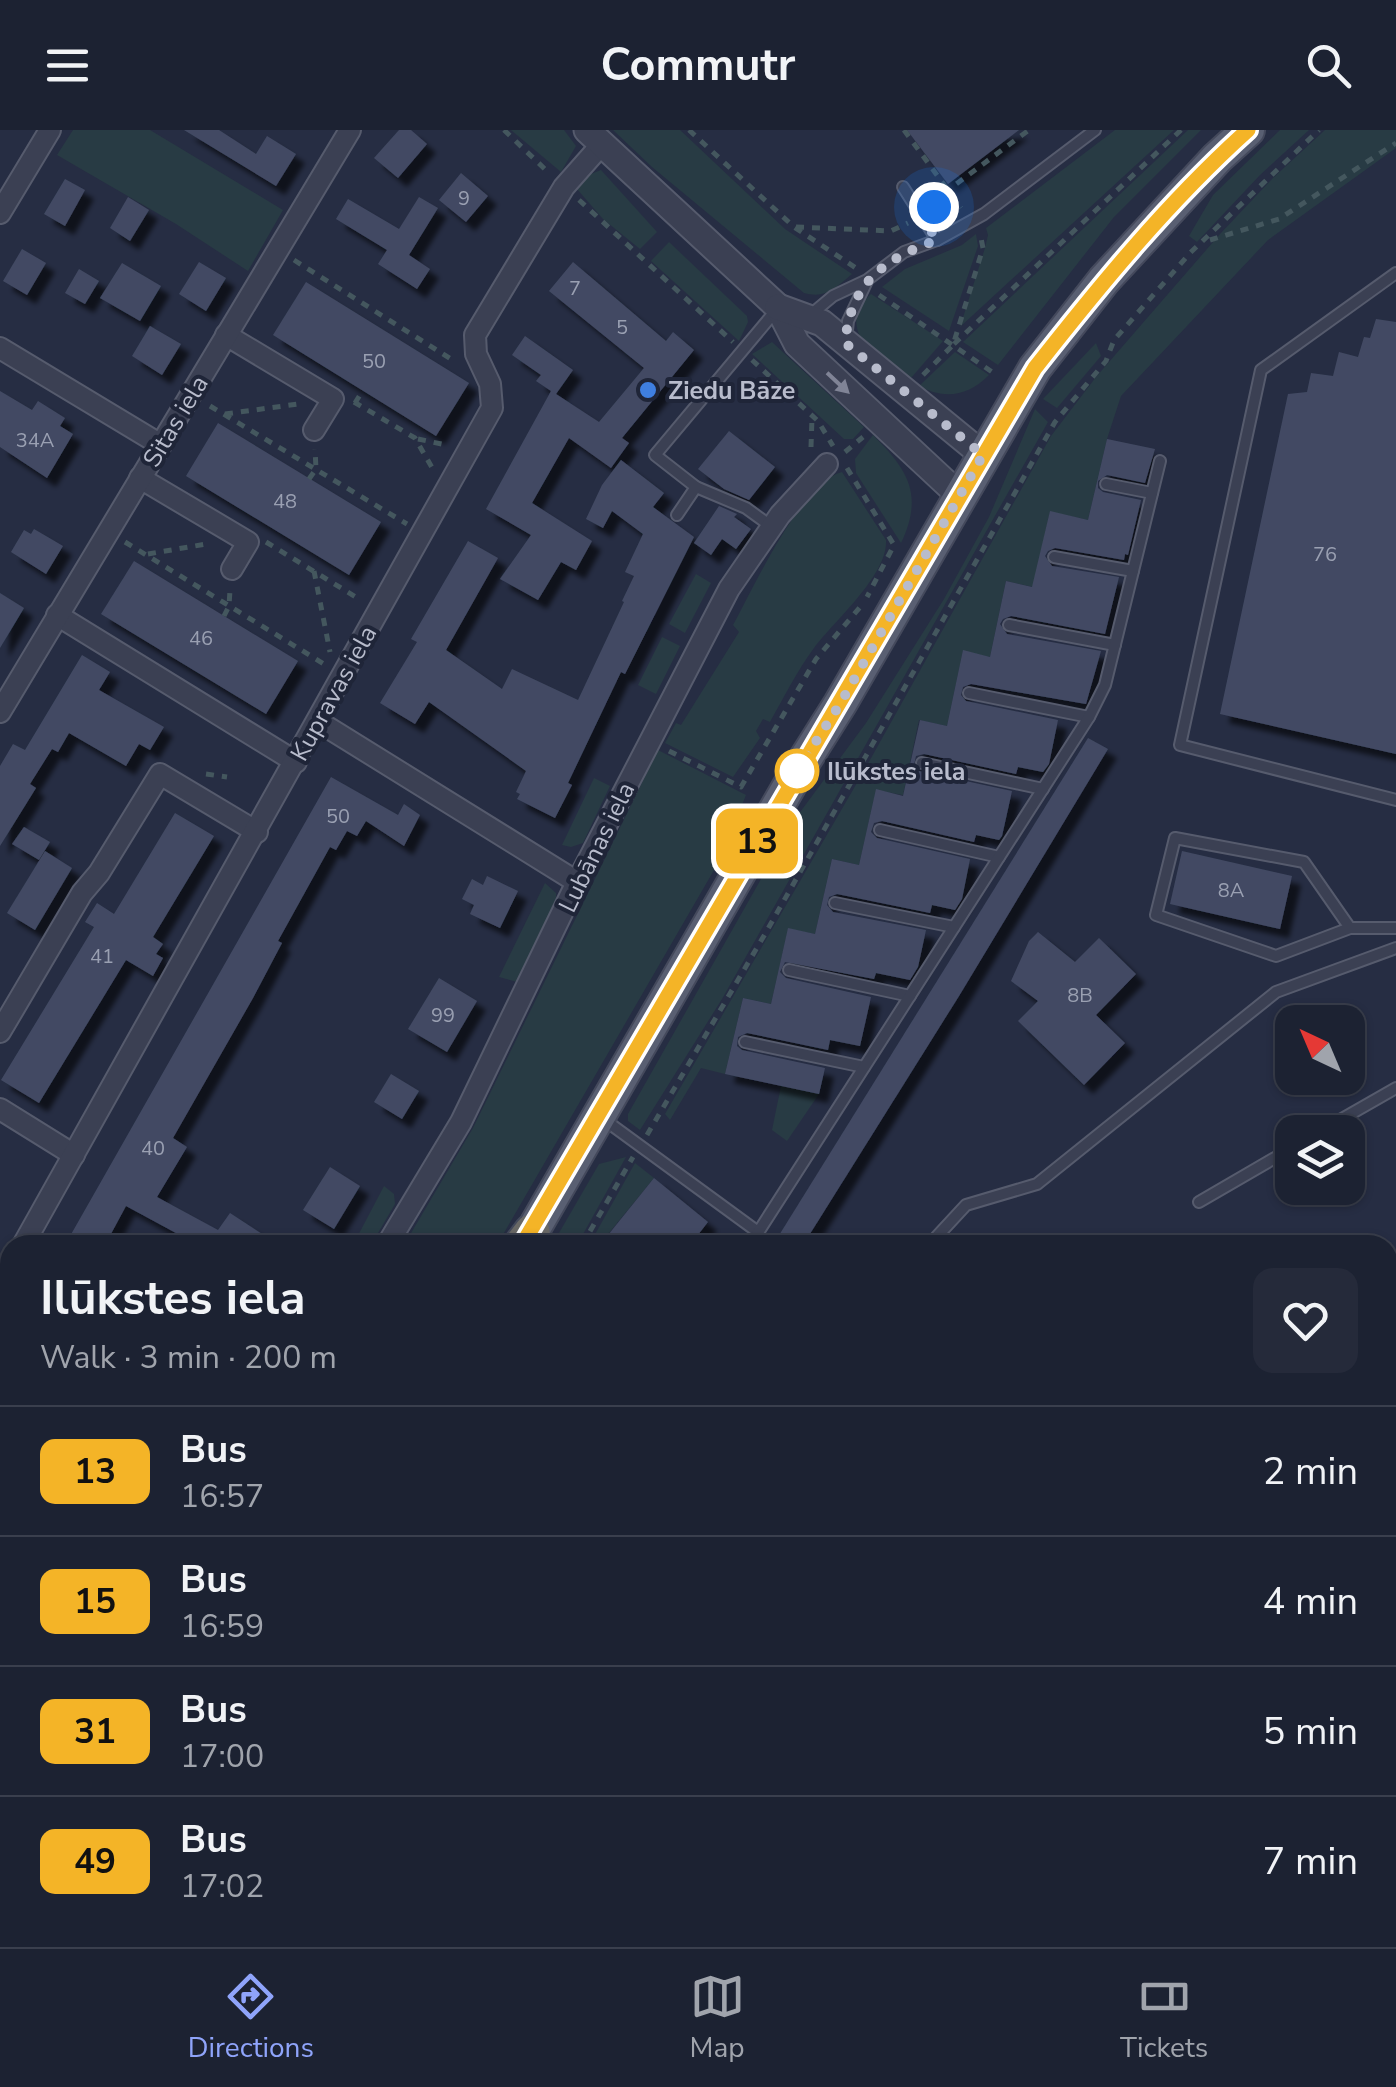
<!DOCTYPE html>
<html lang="en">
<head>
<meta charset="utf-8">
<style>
	:root { --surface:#1c2232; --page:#252a3a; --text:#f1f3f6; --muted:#a0a4ac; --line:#3a3f4d; --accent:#8fa4fa }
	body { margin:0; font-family:"Nunito Sans",sans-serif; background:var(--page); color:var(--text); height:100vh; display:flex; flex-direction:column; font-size:38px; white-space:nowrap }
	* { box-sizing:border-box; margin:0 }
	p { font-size:32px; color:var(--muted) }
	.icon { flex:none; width:55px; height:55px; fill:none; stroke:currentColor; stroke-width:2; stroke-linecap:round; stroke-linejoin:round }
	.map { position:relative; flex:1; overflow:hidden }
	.side { position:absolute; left:0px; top:1105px; width:1398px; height:712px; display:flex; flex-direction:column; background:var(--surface); border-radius:30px 30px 0 0; box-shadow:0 2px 8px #0004,0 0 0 2px var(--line) }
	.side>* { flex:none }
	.badge { padding:0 20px; border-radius:15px; font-size:35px; line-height:65px }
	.needle { width:65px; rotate:316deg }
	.buttons { position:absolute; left:1275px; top:875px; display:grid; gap:20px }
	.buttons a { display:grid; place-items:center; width:90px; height:90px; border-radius:20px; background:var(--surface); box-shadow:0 2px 8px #0004,0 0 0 2px var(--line); font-size:50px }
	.you { position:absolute; width:50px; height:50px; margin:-25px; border:8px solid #fff; border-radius:50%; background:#1a73e8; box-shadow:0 0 0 15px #1a73e833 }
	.map>.badge { position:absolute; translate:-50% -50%; box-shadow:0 0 0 5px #fff }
	.round { display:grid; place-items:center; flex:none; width:105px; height:105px; border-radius:20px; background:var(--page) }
	.summary { display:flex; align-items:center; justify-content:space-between; height:170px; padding:0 40px }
	h1 { font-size:48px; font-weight:700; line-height:75px }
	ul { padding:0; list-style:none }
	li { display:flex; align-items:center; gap:30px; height:130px; padding:0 40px; border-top:2px solid var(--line) }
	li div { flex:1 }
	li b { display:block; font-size:38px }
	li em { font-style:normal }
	li .badge { min-width:110px; font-weight:700; text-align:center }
	header { display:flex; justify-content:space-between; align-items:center; height:130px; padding:0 40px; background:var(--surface); font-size:45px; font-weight:700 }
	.tabs { display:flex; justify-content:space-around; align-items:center; height:140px; border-top:2px solid var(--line); background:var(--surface); font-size:28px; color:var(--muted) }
	.tabs a { display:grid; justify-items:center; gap:5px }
	.tabs .on { color:var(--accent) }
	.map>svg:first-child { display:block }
</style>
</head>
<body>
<header><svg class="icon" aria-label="menu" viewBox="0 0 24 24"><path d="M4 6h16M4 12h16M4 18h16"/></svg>Commutr<svg class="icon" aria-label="search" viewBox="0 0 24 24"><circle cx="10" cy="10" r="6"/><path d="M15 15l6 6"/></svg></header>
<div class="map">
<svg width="1396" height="1817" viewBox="0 0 1396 1817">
	<defs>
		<filter id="shadow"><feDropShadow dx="9" dy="9" stdDeviation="2.5" flood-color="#0009"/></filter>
	</defs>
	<rect width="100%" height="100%" fill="#262d43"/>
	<g fill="#283b44">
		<path d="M73,0h77l133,80 -35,61 -72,-47 -119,-69z"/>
		<path d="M511,0h53l12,16 -15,26z"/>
		<path d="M613,0h67l105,99 67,45c-17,14 -26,25 -48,19l-152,-126z"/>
		<path d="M1115,0h59l-214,197 25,-79 3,-13 -2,-7z"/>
		<path d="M1188,0h13l-87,87 -116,148 -35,-23z"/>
		<path d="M1280,0h29l-49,45 -63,67 -8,-6 24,-41z"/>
		<path d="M1325,0h71v18l-128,92 -147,156 -14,43 -19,81 -38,-8 -17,75 -27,-6 -16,76 -27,-6 -16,75 -28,-6 -16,75 -27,-5 -17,75 -27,-6 -17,75 -27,-5 -17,75 -28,-6 -18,76 -24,-6 -31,52 -5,-6 196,-338 190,-340 45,-59 124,-143 53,-56z"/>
		<path d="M601,40l56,62 -17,17 -37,-30 -26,-30 9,-13z"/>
		<path d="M976,104l2,12 -29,85 -67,-44 23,-18 57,-24z"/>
		<path d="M669,112l78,74 1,6 -9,19 -88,-80z"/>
		<path d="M871,164l72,47 -32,37 -50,-39c-9,-19 -5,-31 10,-45z"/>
		<path d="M772,212l92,85 -11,12h-9l-92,-85z"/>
		<path d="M1096,213l5,13 -44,52 -14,-9z"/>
		<path d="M955,222l34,23c-21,21 -44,25 -70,11z"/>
		<path d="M1035,279l13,13 -326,577 -82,131 -12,-9v-7l167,-295 71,-96 78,-124 45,-82z"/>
		<path d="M873,305c35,35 51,60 28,108l-45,-70 -1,-14z"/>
		<path d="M842,342l44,68c2,35 -52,81 -72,108 -17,23 -30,49 -44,74l-7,-3 -7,12 4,7 -27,39 -68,-34 11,-20 5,2 58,-93 -6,-7c20,-36 69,-144 109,-153z"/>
		<path d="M696,444l15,9 -26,50 -16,-9z"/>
		<path d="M662,507l18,9 -24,48 -18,-9z"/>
		<path d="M658,620l88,45 -25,63 -224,387h-93l69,-117z"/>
		<path d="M594,648l16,8 -27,57 -12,4 -9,-2z"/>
		<path d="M545,753l11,10v6l-35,78 -4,5 -18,-5z"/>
		<path d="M781,956l38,8 -32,47 -15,-11z"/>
		<path d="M626,1027l-49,88h-25l47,-81z"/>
		<path d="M635,1033l19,15 -55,67h-10z"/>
		<path d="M384,1056l10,8 1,10 -24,41h-18z"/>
	</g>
	<g fill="#424a63" filter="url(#shadow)">
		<path d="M184,0h35l37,24 11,-18 29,18 -20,32z"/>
		<path d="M399,0h12l16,14 -29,34 -24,-20z"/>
		<path d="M907,0h112l-71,54z"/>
		<path d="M461,43l27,23 -22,26 -27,-22z"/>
		<path d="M65,49l20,11 -20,36 -21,-12z"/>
		<path d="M128,67l21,13 -19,31 -20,-13z"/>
		<path d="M419,67l19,11 -29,47 21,14 -13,20 -39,-25 9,-14 -51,-31 12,-20 51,30z"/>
		<path d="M22,119l24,14 -19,32 -24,-14z"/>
		<path d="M199,132l27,16 -20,33 -27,-17z"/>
		<path d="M573,132l93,79 7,-9 21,18 -72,88 7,5 -18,25 -42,-30 -37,65 60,38 -16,29 -15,-8 -23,38 -38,-21 31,-44 -45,-26 65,-118 -15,-10 5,-6 -29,-20 13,-19 48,34 -17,24 43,28 45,-54 -95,-77z"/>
		<path d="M122,133l39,23 -21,35 -40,-23z"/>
		<path d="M79,139l20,12 -14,23 -20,-11z"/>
		<path d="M306,152l163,101 -33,53 -163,-101z"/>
		<path d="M1376,189l20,3v432l-176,-40 68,-320 19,-2 4,-19 22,3 6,-24 19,5 6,-20 6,1z"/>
		<path d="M150,196l31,18 -19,31 -30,-19z"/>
		<path d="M0,261l32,19 6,-9 27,17 -5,8 13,8 -26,44 -47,-31z"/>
		<path d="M218,293l163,99 -32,53 -163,-99z"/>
		<path d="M729,301l46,36 -26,33 -25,-11 -26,-20z"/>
		<path d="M1107,309l48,10 -10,34 -38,-8 -9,6v7l5,4 38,8 -13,55 -3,-1 -1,6 -69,-12 -7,3 -3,5 7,10 67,11 -14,57 -94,-18 -8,3 -3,5 7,10 94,17 -15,53 -115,-20 -8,3 -2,8 5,6 92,19 -9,44 -6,8 -25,-5 -2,7 -92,-20 -8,2 -2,9 5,6 93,20 -10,45 -3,4 -23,-5 -2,7 -92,-21 -8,2 -3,9 6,6 93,21 -8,40 -7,11 -23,-5 -2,8 -93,-19 -8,3 -2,8 6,7 93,18 -8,37 -8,13 -34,-7 -2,6 -89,-17 -5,10 6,6 85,19 -11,49 -30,-6 -2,10 -81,-17 -9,4 -1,9 5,4 83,18 -6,26 -94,-20 18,-76 28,6 17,-76 27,6 17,-75 27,6 17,-76 27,7 17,-76 27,6 16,-76 27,7 16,-76 26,6 18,-76 38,9z"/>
		<path d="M621,330l43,33 -11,14 41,30 -69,137 -4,-2 -53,111 4,2 -17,33 -38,-19 3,-5 -4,-2 10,-21 -97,-69 -14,22 -35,-21 37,-61 -6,-3 57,-98 30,17 -52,92 56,39 10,-20 66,31 46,-98 -2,-1 12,-25 -9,-4 18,-38 -31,-23 -9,17 -17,-9 16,-34z"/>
		<path d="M719,376l18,8 -3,3 17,12 -15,20 -14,-10 -11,16 -17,-12z"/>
		<path d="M34,399l29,17 -17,28 -35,-22 13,-22 7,4z"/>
		<path d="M134,431l164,100 -32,53 -165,-100z"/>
		<path d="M0,463l24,15 -24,40z"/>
		<path d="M82,525l28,17 -11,18 65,37 -14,23 -11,-6 -13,22 -57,-33 -11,19 -6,-3 -22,35 6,4 -36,58v-80l13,-22 12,6z"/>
		<path d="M1088,608l20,11 -149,247 -156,249h-30z"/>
		<path d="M331,647l67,38 6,-11 16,11 -16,31 -38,-25 -9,15 -10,-5 -11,19 -6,-3 -52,94 4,2 -29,55 -80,140 14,9 -30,50 61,33 12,-17 49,32h-81l-72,-39 -21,39h-40z"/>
		<path d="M175,683l39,23 -61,101 10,7 -7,10 7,4 -10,18 -27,-16 -87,143 -38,-23 93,-153 -9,-5 12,-19 17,11z"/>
		<path d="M24,697l26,15 -11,18 -27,-16z"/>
		<path d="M45,721l27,17 -37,62 -28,-17z"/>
		<path d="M1182,721l110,25 -12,53 -110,-25z"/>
		<path d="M487,746l31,15 -18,37 -30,-14 4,-9 -12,-6 10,-20 11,6z"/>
		<path d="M1038,802l37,30 24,-24 37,36 -40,41 29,28 -41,42 -66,-64 20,-20 -27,-20 18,-40z"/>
		<path d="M439,848l38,23 -30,51 -39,-23z"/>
		<path d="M391,944l28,17 -17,28 -28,-17z"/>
		<path d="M330,1037l30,19 -26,43 -31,-19z"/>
		<path d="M654,1048l54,44 -18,23h-90z"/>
	</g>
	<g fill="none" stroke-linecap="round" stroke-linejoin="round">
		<defs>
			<g id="service">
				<path d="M903,57l34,53"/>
				<path d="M1396,143l-135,97 -81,375 216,55"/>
				<path d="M808,187l25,-21 34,-16 37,-28 33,-12 47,-26 111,-84"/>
				<path d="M846,209l2,-18 19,-40"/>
				<path d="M1106,354l46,9"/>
				<path d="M696,357l50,21 26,19"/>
				<path d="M677,385l19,-28 -41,-32 123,-147"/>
				<path d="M1054,427l79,14"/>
				<path d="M1009,495l106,20"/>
				<path d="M969,563l120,24"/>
				<path d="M922,633l121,26"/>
				<path d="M880,700l119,27"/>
				<path d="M835,773l119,24"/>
				<path d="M1350,798l-46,-66 -129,-24 -19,77 120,41 74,-28h46"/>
				<path d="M789,840l121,26"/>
				<path d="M745,912l119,25"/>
				<path d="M602,988l156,114"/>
				<path d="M1319,1002l77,-44"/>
				<path d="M1199,1072l93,-54"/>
				<path d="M750,1115l339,-528 16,-32 55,-224"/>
				<path d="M929,1115l37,-40 71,-21 239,-192 120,-44"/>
				<path d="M1388,1466l8,2"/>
				<path d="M796,1808l12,4"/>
				<path d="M286,1817l6,-9"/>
				<path d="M1164,1817l2,-9"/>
			</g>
			<g id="minor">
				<path d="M0,83l50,-83"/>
				<path d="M226,205l107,64 -19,31"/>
				<path d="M0,218l161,97"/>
				<path d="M140,348l108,64 -16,27"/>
				<path d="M57,485l239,147"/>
				<path d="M0,582l350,-582"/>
				<path d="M319,592l258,160"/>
				<path d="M0,902l82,-139 17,-20 61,-99 97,58"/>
				<path d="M0,979l74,46"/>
				<path d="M23,1115l469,-837 -2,-24 -14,-30 -1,-19 89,-148 38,-43"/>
				<path d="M387,1115l74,-123 116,-240 152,-293 51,-74 47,-51"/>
				<path d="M0,1156l10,-18"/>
				<path d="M0,1671l10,-8"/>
			</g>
			<g id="tertiary">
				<path d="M587,0l191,177 19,37 163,152"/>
				<path d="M778,177l44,16 161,132"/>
			</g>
			<path id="primary" d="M532,1102l267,-463 41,-65 195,-336 69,-88 113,-122 31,-28"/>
			<g id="trunk">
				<path d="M522,1115l10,-13"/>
				<path d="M0,1707l10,-7"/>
				<path d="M0,1749l10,-8"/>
				<path d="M0,1802l10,-7"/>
				<path d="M41,1817l11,-9"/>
			</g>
		</defs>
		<use href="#service" stroke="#565b6d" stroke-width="14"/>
		<use href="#minor" stroke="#565b6d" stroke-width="24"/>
		<use href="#tertiary" stroke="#565b6d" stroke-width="29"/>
		<use href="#primary" stroke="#44495c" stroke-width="36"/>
		<use href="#trunk" stroke="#42485a" stroke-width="39"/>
		<g stroke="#44575e" stroke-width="5" stroke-dasharray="8 8" stroke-linecap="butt">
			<path d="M504,0l45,43"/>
			<path d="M689,0l105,97 62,41"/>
			<path d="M904,0l57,78"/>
			<path d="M579,70l154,142"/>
			<path d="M935,77l13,-17 81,-60"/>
			<path d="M796,97l95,4 17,-8"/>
			<path d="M1210,110l69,-21 117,-76"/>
			<path d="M294,130l160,101"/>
			<path d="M879,165l119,81"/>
			<path d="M954,214l227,-214"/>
			<path d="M752,230l66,61 15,25"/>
			<path d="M923,245l30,-30 30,-97 -3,-15"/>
			<path d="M354,272l61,36 19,33"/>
			<path d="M355,273l8,-13"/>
			<path d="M210,276l197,118"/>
			<path d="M225,284l73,-10"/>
			<path d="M418,309l28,6"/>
			<path d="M811,317l1,-29"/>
			<path d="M845,322l18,-15"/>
			<path d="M847,338l47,77 -27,52"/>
			<path d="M309,349l7,-10 -1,-20"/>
			<path d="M125,412l199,122"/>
			<path d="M266,412l93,57"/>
			<path d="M148,424l58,-10"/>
			<path d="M314,441l16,81"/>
			<path d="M224,486l5,-10 1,-16"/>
			<path d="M669,621l72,36 75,-128 45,-53"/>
			<path d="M206,644l21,3"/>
			<path d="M647,1005l118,-201 290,-512 51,-61 8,-21 76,-87 129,-123"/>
			<path d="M582,1115l51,-88"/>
			<path d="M1388,1497l8,2"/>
			<path d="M1396,1677v1"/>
			<path d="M1388,1802l8,1"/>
			<path d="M96,1817l9,-9"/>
		</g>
		<use href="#service" stroke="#3b4053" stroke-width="10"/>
		<use href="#minor" stroke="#3b4053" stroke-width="20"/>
		<use href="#tertiary" stroke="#3b4053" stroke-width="25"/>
		<use href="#primary" stroke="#595f72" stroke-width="32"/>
		<use href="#trunk" stroke="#696865" stroke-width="35"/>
	</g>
	<defs><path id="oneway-solid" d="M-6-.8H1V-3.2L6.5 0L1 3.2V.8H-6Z" transform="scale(2.5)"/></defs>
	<use fill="#808496" href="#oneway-solid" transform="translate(838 253) rotate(43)"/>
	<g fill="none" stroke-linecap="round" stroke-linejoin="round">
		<defs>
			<path id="line" d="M522,1115l513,-877c66,-84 134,-167 213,-238"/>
		</defs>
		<use href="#line" stroke="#fff" stroke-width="22"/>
		<use href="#line" stroke="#f4b427" stroke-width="15"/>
		<path stroke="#b8bccc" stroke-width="10" stroke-dasharray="0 18" d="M797,641l43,-67 143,-249 -138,-112c6,-61 38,-83 92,-103l-15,-23 12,-10"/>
	</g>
	<circle fill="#3f7fe0" stroke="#1f2538" stroke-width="4" cx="648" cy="260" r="10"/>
	<circle fill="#fff" stroke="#f4b427" stroke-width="5" cx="797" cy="641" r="20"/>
	<g text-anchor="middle" stroke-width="8" stroke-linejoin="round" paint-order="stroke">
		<g font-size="20" fill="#9aa0b2">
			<text x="464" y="75">9</text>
			<text x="575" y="165">7</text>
			<text x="622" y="204">5</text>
			<text x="374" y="238">50</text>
			<text x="35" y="317">34A</text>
			<text x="285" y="378">48</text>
			<text x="1325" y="431">76</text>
			<text x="201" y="515">46</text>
			<text x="338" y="693">50</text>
			<text x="1231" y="767">8A</text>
			<text x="102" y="833">41</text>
			<text x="1080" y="872">8B</text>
			<text x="443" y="892">99</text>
			<text x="153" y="1025">40</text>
		</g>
		<g font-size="25" font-weight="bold" fill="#b8bccc" stroke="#1f2538" text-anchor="start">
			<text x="668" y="269">Ziedu Bāze</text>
		</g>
		<g font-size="25" fill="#b8bccc" stroke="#1f2538">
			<text transform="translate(175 291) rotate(-59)" y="9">Sitas iela</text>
			<text transform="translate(333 563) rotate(-61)" y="9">Kupravas iela</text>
			<text transform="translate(596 717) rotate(-64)" y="9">Lubānas iela</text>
		</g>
		<g font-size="25" font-weight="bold" fill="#b8bccc" stroke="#1f2538" text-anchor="start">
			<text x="827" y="650">Ilūkstes iela</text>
		</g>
	</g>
</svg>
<div class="buttons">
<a><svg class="needle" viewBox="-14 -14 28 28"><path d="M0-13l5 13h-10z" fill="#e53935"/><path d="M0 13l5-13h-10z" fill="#a0a4ac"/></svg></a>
<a><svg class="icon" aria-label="layers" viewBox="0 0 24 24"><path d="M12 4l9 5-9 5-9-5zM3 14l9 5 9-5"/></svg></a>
</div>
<div class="you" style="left:934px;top:77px"></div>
<b class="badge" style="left:757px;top:711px;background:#f4b427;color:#111">13</b>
<section class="side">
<div class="summary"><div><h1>Ilūkstes iela</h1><p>Walk · 3 min · 200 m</p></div><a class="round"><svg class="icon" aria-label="heart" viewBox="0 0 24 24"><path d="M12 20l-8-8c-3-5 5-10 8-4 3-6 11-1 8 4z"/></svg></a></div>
<ul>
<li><span class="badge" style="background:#f4b427;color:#111">13</span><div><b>Bus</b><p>16:57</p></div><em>2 min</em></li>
<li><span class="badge" style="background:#f4b427;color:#111">15</span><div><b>Bus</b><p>16:59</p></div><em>4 min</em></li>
<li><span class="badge" style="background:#f4b427;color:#111">31</span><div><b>Bus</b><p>17:00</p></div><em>5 min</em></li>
<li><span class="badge" style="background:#f4b427;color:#111">49</span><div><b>Bus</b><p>17:02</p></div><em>7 min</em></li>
</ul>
</section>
</div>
<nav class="tabs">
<a class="on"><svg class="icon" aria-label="directions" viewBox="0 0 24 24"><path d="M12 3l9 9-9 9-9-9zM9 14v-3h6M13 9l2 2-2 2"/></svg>Directions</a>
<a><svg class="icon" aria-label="map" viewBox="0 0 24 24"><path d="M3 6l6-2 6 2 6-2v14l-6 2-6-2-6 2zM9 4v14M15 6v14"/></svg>Map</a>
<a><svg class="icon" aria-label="tickets" viewBox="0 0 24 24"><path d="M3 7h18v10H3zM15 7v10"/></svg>Tickets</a>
</nav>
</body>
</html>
